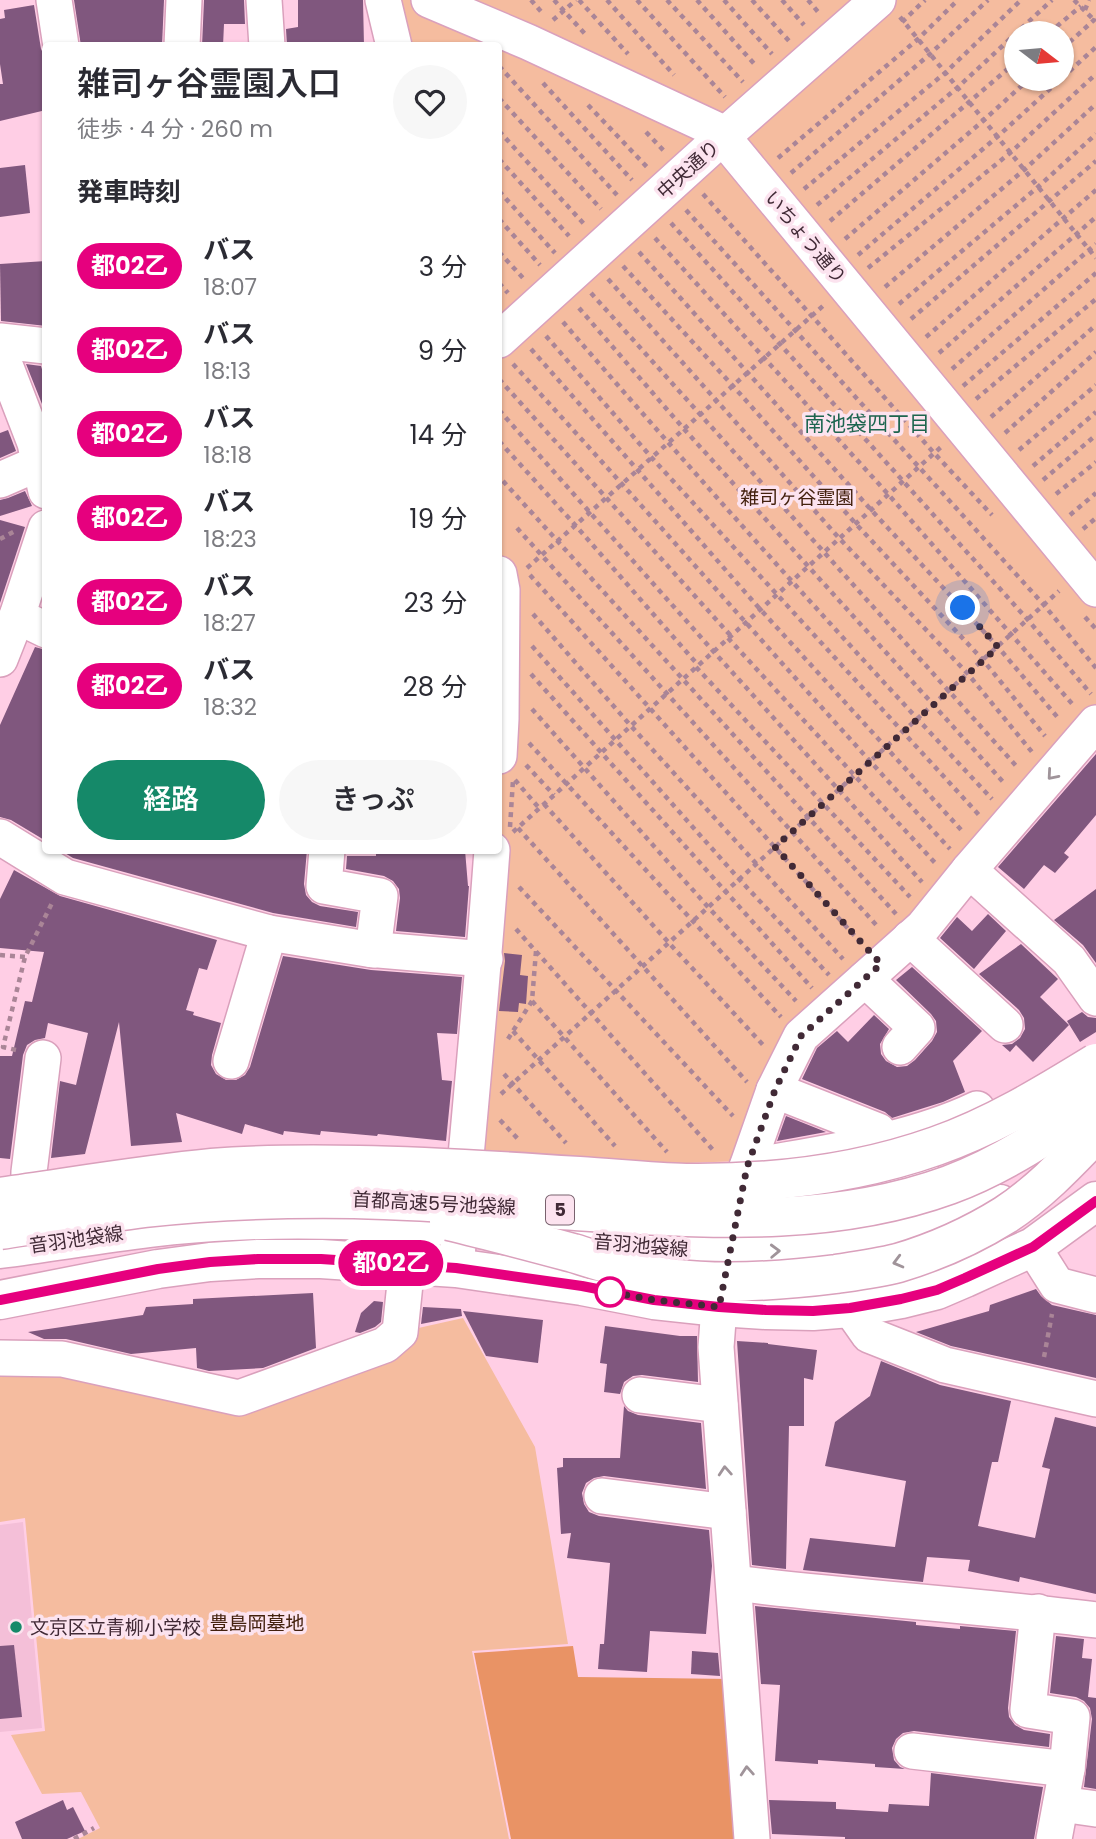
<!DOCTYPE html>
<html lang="ja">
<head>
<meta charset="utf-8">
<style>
	:root { --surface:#fff; --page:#f7f7f7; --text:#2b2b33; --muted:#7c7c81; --accent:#158969 }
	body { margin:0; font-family:Poppins,"Noto Sans JP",sans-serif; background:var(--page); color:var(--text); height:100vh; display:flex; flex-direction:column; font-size:26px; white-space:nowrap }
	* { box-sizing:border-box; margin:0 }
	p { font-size:23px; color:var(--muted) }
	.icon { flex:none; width:38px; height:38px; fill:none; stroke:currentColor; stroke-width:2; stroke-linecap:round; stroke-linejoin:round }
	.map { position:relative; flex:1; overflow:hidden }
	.side { position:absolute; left:42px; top:42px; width:460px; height:812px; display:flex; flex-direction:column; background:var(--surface); border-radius:7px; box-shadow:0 2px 5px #0004 }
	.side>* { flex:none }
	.badge { padding:0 14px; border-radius:23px; font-size:24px; line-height:46px }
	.needle { width:46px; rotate:106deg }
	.fabs { position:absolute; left:1004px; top:21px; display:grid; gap:14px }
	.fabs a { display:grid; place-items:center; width:70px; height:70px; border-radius:50%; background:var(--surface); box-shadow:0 2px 5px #0004; font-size:35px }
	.you { position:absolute; width:35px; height:35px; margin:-18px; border:5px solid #fff; border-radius:50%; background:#1a73e8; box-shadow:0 0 0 10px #1a73e833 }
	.map>.badge { position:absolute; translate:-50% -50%; box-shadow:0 0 0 4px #fff }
	h2 { padding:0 35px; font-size:26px; line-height:63px }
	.round { display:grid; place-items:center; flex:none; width:74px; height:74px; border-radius:37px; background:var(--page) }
	.head { display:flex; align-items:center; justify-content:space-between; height:119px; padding:0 35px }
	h1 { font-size:33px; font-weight:600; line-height:52px }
	.primary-button { display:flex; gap:14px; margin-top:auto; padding:14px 35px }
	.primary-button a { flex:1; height:80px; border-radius:42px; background:var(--accent); color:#fff; font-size:28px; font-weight:600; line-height:80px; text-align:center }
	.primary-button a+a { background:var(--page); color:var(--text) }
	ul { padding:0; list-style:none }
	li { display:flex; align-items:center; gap:21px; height:84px; padding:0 35px }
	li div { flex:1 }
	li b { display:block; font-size:26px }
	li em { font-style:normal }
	li .badge { min-width:77px; font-weight:700; text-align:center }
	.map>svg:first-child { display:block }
</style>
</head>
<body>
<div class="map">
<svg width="1096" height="1839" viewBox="0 0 1096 1839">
	<rect width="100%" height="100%" fill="#ffcee5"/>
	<path fill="#f4bfd8" d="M23,1522l19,206 -42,4v-207z"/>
	<g fill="#f5bc9f" fill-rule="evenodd">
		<path d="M387,0h709v710l-186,219 -118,105 -51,127 -81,3 -185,-14 24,-300v-804l-101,-1zM1017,33h45v46h-45z"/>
		<path d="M463,1318l72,129 33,197 -96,7 37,188h-431l22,-11 -19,-36 -39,2 -31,-59 34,-4 -20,-213 -25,4v-152h64l178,37 172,-78z"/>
	</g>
	<path fill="#e99365" d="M573,1646l5,31 153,2 14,160h-234l-37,-186z"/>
	<g fill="#80577e">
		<path d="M74,0h90l-2,46h-81z"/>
		<path d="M204,0h40l1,24h-21l-1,22h-21z"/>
		<path d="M298,0h65l1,46h-77l-1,-17 12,-2z"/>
		<path d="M34,5l7,44 5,10v51l-46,11v-37h3l-3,-20v-45l5,-1 -1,-8z"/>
		<path d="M25,165l5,48 -30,4v-49z"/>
		<path d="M46,261v65l-45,-5 -1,-57z"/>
		<path d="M26,364l15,2 5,16v32z"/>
		<path d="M8,430l8,21 -16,7v-25z"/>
		<path d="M25,491l7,15 -32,10v-16l8,-2z"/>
		<path d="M0,520l25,7 -25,76z"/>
		<path d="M35,647l11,3v191l-35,-21 -11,-3v-92z"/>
		<path d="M1096,754v61l-32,38 5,4 -14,16 -11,-8 -20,24 -26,-22z"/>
		<path d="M60,850h247l-3,34 2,11 6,7 8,4 38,6 -2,15 -83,-14 -200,-55z"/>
		<path d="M376,850h89l3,36h1l-4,51 -69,-6 4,-33 -1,-9 -6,-8 -9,-5 -38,-7 1,-13h29z"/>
		<path d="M14,870l46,26 157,44 -10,30 -8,-2 -13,42 8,2 -1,3 28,8 -9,32 -1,10 5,9 10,6h10l9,-5 5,-8 33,-111 88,14 91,7 -5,57 -20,-1 5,47 10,1 -6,60 -68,-7 -1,2 -56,-5 -1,4 -36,-4 -1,4 -38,-11 -3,10 -66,-21 6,29 -51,4 -12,-124 -34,132 -34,4 9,-77 16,4 12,-52 -40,-10 -3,15 -10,2 -8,5 -4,10 -13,104 -10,-1v-102h12l13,-55 7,1 12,-50 -44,-4v-49z"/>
		<path d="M1096,889v74l-13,-18 -29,-25z"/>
		<path d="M988,914l18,17 -32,38 -34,-31 17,-21 15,14z"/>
		<path d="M1021,944l37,35 -18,18 29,28 -36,37 -17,-17 -6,7 -8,-7 10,-1 8,-6 5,-9 -1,-11 -5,-8 -40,-36z"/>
		<path d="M504,953l18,2 -2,20 8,1 -2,28 -7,-1 -1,9 -19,-1 6,-50z"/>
		<path d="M912,967l70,64 -29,30 12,31 -22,10 -51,16 -7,-6 -83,-33 15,-31 20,-17 11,11 26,-27 15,14 -9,15 1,10 5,7 11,6 10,-1 8,-6 17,-19 5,-9 -1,-11 -5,-7 -35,-34z"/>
		<path d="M1082,1012l6,5 8,1v14l-16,10 -13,-21z"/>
		<path d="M786,1116l40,16 -49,9z"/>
		<path d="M1036,1289l5,7 11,9 44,10v63l-145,-32 -35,-14 73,-21 1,-6z"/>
		<path d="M313,1293l3,55 -53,20 -54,3 -12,-3 -1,-20 -65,6 -65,-15h-22l-16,-7 115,-17 3,-8 47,-3v-5z"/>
		<path d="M374,1301l9,1 -2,20 -6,5 -15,6 -5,-1 6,-19z"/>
		<path d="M423,1307l38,2 1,7 -41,8z"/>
		<path d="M463,1311l80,9 -5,43 -52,-7z"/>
		<path d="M605,1326l75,10h17l1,46 -56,-7 -9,1 -9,6 -4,12 -16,-2 3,-28 -7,-1z"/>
		<path d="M737,1341l31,2v1l49,6 -4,30 -9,-2v48h-15l-3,143 -34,-4z"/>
		<path d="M881,1361l59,24 71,16 -13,61h-6l-14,64 57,12 15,-69 -8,-2 13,-50 41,10v167l-76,-17 -1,5 -51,-11 2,-11 -43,-3 -4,25 -120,-12 7,-32 85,9 11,-66 -81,-15 10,-44 35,-26z"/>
		<path d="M624,1406l4,5 10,4 63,8 5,66 -102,-13 -10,2 -8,5 -4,10 2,11 5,8 10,4 110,14 3,36 -6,68 -56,-3 -3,41 -49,-3 2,-25h4l6,-81 -43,-5 4,-25 -10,1 -4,-66 6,-1v-9h57z"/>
		<path d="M755,1606l161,16v3l44,4v-3l56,5 -8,77 1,9 6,8 9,5 26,4 -1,13 -135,-16 -11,2 -7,6 -4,9 2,12 6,7 5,2 -30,-2v-3l-57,-4v4l-43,-3 5,-76 -19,-1z"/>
		<path d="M1056,1636l28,3 -2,19 10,1 -4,38 8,1v91l-12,-2 8,-68 -2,-11 -6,-7 -8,-4 -26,-4z"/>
		<path d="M14,1645l8,72 -22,2v-73z"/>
		<path d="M692,1651l26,2 2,23 -29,-2z"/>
		<path d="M931,1773l112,14 -9,52h-189v-2l-73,-3 -3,-34 67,2v7l52,3 1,-8 40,2z"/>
		<path d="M63,1800l4,10 6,-3 12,24 -18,8h-45l-7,-17z"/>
	</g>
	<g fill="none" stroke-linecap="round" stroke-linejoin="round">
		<defs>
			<g id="minor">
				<path d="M54,0l7,46"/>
				<path d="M264,0l3,46"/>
				<path d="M383,0l11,46"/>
				<path d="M429,0l99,42 189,88 379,459"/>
				<path d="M182,46l2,-46"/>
				<path d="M499,340l228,-207 151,-133"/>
				<path d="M0,341l46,5"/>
				<path d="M0,352l35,91 11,48"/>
				<path d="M0,480l39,-17"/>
				<path d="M499,574l3,16 -1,129 -2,37"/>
				<path d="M17,616l29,14"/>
				<path d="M0,659l17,-43 29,-88"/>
				<path d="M0,837l65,40 204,56 98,16 118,10"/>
				<path d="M327,850l-3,36 56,10 -7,54"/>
				<path d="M969,870l100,90 27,38"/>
				<path d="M910,938l95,87"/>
				<path d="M865,979l52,49 -17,19"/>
				<path d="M231,1061l38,-128"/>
				<path d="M774,1090l104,41 5,9"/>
				<path d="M747,1167c74,-14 161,-25 230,-58"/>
				<path d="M28,1206l1,-34 14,-114"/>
				<path d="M738,1209l9,-42 27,-77 27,-54 122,-109 46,-57 127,-147"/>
				<path d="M1033,1247l24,38 39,10"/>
				<path d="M456,1268c12,-139 26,-278 36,-418"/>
				<path d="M724,1281l-5,26 -3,40 36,492"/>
				<path d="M850,1308l19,27 76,30 151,34"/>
				<path d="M0,1358l62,1 177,39 146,-53 15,-13 7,-68"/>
				<path d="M640,1395l80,10"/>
				<path d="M602,1496l126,16"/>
				<path d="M734,1583c120,15 242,22 362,37"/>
				<path d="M1038,1612l-10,98 44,7 -5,52 -13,70"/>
				<path d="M912,1751l155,18"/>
				<path d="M1061,1804l35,5"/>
			</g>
			<g id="major">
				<path d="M804,1199l88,-17 28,-8"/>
				<path d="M552,1237c59,6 118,14 176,15 92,3 187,-13 272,-48"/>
				<path d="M0,1249c77,-10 155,-25 232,-28 84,-4 167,0 250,8"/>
				<path d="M0,1300l158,-31 52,-7 48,-3h63l135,9 126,18 72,14 65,7 47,3 47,1 37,-3 51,-9 36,-9 28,-12 68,-31 63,-46"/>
			</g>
		</defs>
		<use href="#minor" stroke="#daa0bc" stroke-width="38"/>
		<use href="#major" stroke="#daa0bc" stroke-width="41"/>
		<g stroke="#aa8597" stroke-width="4.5" stroke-dasharray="5 5" stroke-linecap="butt">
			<path d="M531,0l13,15"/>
			<path d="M554,0l32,35"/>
			<path d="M579,0l49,54"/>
			<path d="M607,0l67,75"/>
			<path d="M637,0l88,97"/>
			<path d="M667,0l76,82"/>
			<path d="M697,0l60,67"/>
			<path d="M724,0l48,54"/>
			<path d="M752,0l37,41"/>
			<path d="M782,0l22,25"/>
			<path d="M808,0l11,13"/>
			<path d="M1074,0l21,21"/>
			<path d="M1085,10l4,-10"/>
			<path d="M900,17l196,241"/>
			<path d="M553,20l23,-20"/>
			<path d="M902,22l23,-22"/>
			<path d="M1049,33l32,-27"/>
			<path d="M1062,49l32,-29 2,-5"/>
			<path d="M499,66l118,129"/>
			<path d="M1062,78l34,-31"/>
			<path d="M543,83l89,97"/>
			<path d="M499,98l102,111"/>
			<path d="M588,105l59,62"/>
			<path d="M499,131l85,93"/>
			<path d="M646,132l18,19"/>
			<path d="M778,158l140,-119 40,-39"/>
			<path d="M499,159l70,77"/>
			<path d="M791,173l139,-119 58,-54"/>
			<path d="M804,189l141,-116 76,-73"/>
			<path d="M499,191l56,62"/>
			<path d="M703,194l231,259 58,62"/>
			<path d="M817,205l140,-117 95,-88"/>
			<path d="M686,210l358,395 52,63"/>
			<path d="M499,219l41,46"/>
			<path d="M830,221l187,-160"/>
			<path d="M671,223l357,397 63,74"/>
			<path d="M655,238l233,256 186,212"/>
			<path d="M845,239l139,-119 45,-41"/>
			<path d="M499,252l25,27"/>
			<path d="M639,252l235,261 124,134 61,72"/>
			<path d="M858,255l139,-118 64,-58"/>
			<path d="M623,266l110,120 123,138 127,136 62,76"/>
			<path d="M868,268l142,-115 86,-79"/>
			<path d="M608,279l231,259 129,136 64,78"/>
			<path d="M499,283l9,10"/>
			<path d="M885,287l139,-117 72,-66"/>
			<path d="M591,293l427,475"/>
			<path d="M899,304l139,-117 58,-53"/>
			<path d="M579,308l105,121 321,355"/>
			<path d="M911,319l185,-158"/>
			<path d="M563,322c140,162 283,321 429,477"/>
			<path d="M546,336l106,122 327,357"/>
			<path d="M926,337l170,-147"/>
			<path d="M531,349l229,260 204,224"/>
			<path d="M939,353l157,-136"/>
			<path d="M513,364c147,160 290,325 437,485"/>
			<path d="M952,369l144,-125"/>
			<path d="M499,379l232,257"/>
			<path d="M963,386l133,-113"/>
			<path d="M976,399l120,-100"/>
			<path d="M499,410l215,242 208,230"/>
			<path d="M991,417l105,-92"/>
			<path d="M1005,433l91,-81"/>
			<path d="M499,441l77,85 122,139"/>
			<path d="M1019,450l77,-65"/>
			<path d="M1033,466l63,-54"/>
			<path d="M1043,480l53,-45"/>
			<path d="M503,481l393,433"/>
			<path d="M1056,494l40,-32"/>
			<path d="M1070,515l26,-22"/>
			<path d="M517,528l362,400"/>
			<path d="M1083,529l13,-11"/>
			<path d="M0,539l15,-8"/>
			<path d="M527,568l297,-263"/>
			<path d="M530,575l331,368"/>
			<path d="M533,614l98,112 212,233"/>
			<path d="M1085,617l11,12"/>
			<path d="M728,638l209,227"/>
			<path d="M532,646l207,233 90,96"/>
			<path d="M696,667l214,230"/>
			<path d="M531,674l281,314"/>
			<path d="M532,709l176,198 88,94"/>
			<path d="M529,743l252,274"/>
			<path d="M526,765l28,30"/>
			<path d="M515,780l24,28"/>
			<path d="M544,804l125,139 95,103"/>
			<path d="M510,827l3,-47"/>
			<path d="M518,828l229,254"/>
			<path d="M513,832l428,-385"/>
			<path d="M519,887l214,229"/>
			<path d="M516,929l198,222"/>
			<path d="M0,955l25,2"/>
			<path d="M532,1001l135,151"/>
			<path d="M513,1031l102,115"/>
			<path d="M508,1039l24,-38 4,-50"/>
			<path d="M16,1050l-13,-3 22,-90 27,-54"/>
			<path d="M504,1074l62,69"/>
			<path d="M501,1094l558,-503"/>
			<path d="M500,1120l18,19"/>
			<path d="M1044,1357l8,-43"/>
			<path d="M74,1839l20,-11"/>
		</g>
		<use href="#minor" stroke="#fff" stroke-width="35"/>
		<use href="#major" stroke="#fff" stroke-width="38"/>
		<defs>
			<g id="highway-bridge">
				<path d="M0,1197c71,-10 141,-22 212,-29 49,-4 98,-4 147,-3 74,1 147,6 220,11 35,2 71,6 107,7 84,1 171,-9 250,-37 57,-20 108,-51 160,-83"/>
				<path d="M449,1221c42,10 83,21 124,32 32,10 65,21 98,25 54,7 110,3 165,-4 20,-3 42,-6 62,-11 37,-11 75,-28 107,-48 34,-22 63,-53 91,-82"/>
				<path d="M0,1230c48,-7 97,-16 145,-22 70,-8 139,-10 209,-9 85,2 170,9 254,14 115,7 231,12 341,-28 54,-20 101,-52 147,-84"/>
			</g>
		</defs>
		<use href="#highway-bridge" stroke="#daa0bc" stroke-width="41" stroke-linecap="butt"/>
		<use href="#highway-bridge" stroke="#fff" stroke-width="38"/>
	</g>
	<defs><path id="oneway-chevron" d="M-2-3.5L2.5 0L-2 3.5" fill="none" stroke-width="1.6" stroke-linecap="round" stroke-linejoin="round" transform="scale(1.75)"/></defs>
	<g stroke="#a0949a">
		<use href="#oneway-chevron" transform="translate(1052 775) rotate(131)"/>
		<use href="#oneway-chevron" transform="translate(775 1251) rotate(-2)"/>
		<use href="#oneway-chevron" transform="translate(898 1262) rotate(165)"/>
		<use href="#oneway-chevron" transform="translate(725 1471) rotate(-94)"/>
		<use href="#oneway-chevron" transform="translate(747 1771) rotate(-94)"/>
	</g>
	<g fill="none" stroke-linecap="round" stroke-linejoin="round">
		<defs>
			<path id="line" d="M0,1300l158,-31 52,-7 48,-3h63l135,9 126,18 72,14 65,7 47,3 47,1 37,-3 51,-9 36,-9 28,-12 68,-31 63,-46"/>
		</defs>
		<use href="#line" stroke="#fff" stroke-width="16"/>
		<use href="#line" stroke="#e6007e" stroke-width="10"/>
		<path stroke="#412a36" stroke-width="7" stroke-dasharray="0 12.6" d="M610,1292l-4,-1 48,9 65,7 28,-140 28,-77 26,-54 80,-72 -106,-117 223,-200 -35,-39"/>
	</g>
	<circle fill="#fff" stroke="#e6007e" stroke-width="3.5" cx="610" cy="1292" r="14"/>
	<circle fill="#158969" stroke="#fce3ef" stroke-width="2.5" cx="16" cy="1627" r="7"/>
	<g text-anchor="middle" stroke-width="7" stroke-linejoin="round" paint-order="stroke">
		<rect fill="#fce3ef" stroke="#79626e" stroke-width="2" x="546" y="1195.5" width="28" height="29" rx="5"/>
		<g font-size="18" font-weight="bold" fill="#412a36">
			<text x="560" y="1216">5</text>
		</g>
		<g font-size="19" fill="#412a36" stroke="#fce3ef">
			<text transform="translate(688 169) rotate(-42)" y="7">中央通り</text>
			<text transform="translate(806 237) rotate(50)" y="7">いちょう通り</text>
			<text transform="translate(434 1203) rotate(3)" y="7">首都高速5号池袋線</text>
			<text transform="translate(76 1239) rotate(-8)" y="7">音羽池袋線</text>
			<text transform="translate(641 1245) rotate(5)" y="7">音羽池袋線</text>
		</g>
		<g font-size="19" fill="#43210e" stroke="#fce3ef">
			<text x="797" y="504">雑司ヶ谷霊園</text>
			<text x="257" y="1630">豊島岡墓地</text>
		</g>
		<g font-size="19" fill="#412a36" stroke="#fce3ef" text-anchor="start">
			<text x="30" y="1634">文京区立青柳小学校</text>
		</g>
		<g font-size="21" fill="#1d654f" stroke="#fce3ef">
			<text x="867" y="431">南池袋四丁目</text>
		</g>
	</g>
</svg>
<div class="fabs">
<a><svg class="needle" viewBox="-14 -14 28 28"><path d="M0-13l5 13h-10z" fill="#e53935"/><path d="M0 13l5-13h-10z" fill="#7c7c81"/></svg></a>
</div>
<div class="you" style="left:963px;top:608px"></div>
<b class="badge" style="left:391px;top:1263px;background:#e6007e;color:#fff">都02乙</b>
<section class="side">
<div class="head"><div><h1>雑司ヶ谷霊園入口</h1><p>徒歩 · 4 分 · 260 m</p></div><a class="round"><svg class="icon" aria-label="heart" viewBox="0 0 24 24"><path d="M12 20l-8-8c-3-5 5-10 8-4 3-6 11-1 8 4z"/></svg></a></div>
<h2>発車時刻</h2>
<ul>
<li><span class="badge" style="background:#e6007e;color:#fff">都02乙</span><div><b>バス</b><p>18:07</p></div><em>3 分</em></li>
<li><span class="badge" style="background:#e6007e;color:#fff">都02乙</span><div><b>バス</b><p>18:13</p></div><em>9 分</em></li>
<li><span class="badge" style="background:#e6007e;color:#fff">都02乙</span><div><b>バス</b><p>18:18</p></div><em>14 分</em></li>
<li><span class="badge" style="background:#e6007e;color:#fff">都02乙</span><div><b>バス</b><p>18:23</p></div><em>19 分</em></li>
<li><span class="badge" style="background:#e6007e;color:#fff">都02乙</span><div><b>バス</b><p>18:27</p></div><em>23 分</em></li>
<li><span class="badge" style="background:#e6007e;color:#fff">都02乙</span><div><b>バス</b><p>18:32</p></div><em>28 分</em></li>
</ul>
<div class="primary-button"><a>経路</a><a>きっぷ</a></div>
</section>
</div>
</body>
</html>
